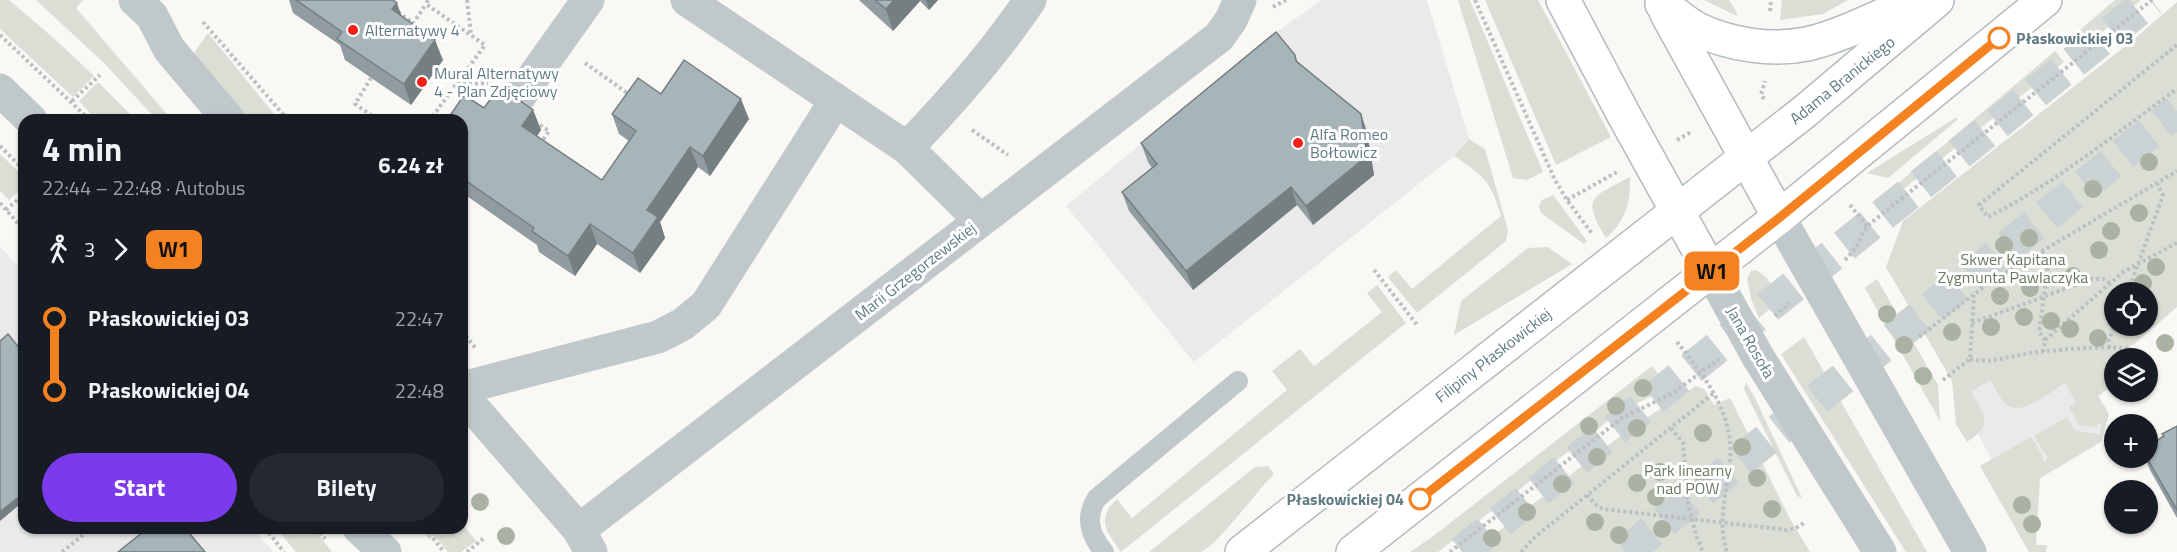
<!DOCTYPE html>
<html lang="pl">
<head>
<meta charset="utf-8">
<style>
	:root { --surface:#171b24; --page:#242831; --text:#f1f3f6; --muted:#9ea1a6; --accent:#7c3aed }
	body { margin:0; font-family:"Titillium Web",sans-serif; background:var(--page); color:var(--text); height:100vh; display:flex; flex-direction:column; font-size:22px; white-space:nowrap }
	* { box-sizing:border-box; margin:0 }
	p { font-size:20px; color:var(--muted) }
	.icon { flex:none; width:33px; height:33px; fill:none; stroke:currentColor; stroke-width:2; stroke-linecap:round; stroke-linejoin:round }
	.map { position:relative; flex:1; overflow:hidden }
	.drawer { position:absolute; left:18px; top:114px; width:450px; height:420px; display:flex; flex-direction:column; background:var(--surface); border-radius:18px; box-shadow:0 2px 4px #0004 }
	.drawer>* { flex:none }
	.badge { padding:0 12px; border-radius:9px; font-size:21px; line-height:39px }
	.buttons { position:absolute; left:2104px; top:282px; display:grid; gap:12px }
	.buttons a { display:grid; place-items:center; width:54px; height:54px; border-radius:50%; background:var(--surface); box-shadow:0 2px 4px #0004; font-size:30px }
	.map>.badge { position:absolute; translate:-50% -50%; box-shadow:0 0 0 3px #fff }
	.legs { display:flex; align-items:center; gap:9px; height:66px; padding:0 24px; font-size:20px }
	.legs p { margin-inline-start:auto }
	.summary { display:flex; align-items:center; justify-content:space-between; height:102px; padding:0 24px }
	h1 { font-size:33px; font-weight:700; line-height:45px }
	.primary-button { display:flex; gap:12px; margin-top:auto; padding:12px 24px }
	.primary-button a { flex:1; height:69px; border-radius:36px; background:var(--accent); color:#fff; font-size:24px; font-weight:700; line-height:69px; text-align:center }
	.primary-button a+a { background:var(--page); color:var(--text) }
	ul { padding:0 24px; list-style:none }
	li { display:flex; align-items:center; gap:21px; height:72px; font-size:22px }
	li i { display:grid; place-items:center; width:9px; height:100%; margin:0 8px; background:currentColor }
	li i::after { content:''; width:15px; height:15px; margin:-8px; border:4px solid; border-radius:50%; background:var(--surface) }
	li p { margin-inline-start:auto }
	li:first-child i { background:linear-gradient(#0000 50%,currentColor 0) }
	li:last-child i { background:linear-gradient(currentColor 50%,#0000 0) }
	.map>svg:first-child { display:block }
</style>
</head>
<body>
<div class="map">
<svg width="2177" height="552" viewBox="0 0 2177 552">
	<rect width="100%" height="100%" fill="#f9f8f5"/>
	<g fill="#e9eae9">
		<path d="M1321,0h106l42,139 -15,17 -260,206 -128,-156 204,-169z"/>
		<path d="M0,246l24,27v255h229l20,24h-273z"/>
		<path d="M1990,375h96l23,39 -8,28 -97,57 -20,-35 8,-4 -14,-26 -11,-45z"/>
	</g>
	<g fill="#daded4" fill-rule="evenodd">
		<path d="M0,0h9l49,42 36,34 -21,21 -73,-68z"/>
		<path d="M36,0h47l-7,8 96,112h-15l-53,-57z"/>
		<path d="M1458,0h12l73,172 -16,8 -14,-2z"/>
		<path d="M1485,0h53l73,137 -55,28z"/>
		<path d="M1704,0h25l7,11 1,5z"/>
		<path d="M1782,0h66l-25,14 -43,6z"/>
		<path d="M2115,0h26l-51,42 -10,-12z"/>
		<path d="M2177,2v305l-44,38h-3l-1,13h-14v26l-17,12 11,18 -8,28 -61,36 -4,67h11l-1,7h-17l-49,-86 51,-29 13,21 -2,1 2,3 4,-4 -14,-22 33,-19 8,14 25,3 1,-10h-3l-1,3 -18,-2 -10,-18 7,-5 -11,-19c-14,8 -44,35 -59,21 -7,-6 -11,-17 -16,-24l-19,12c14,24 23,32 -4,50l-11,-18 -4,-43 -66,-114 17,-46 230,-181zM2148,292v34h-33v-34z"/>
		<path d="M208,33l71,87h-31l-54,-60v-7z"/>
		<path d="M2055,51l9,11 -172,136 3,-12z"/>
		<path d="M98,82l38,38h-40l-17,-19z"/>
		<path d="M1957,117v3l-69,58 -21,-5z"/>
		<path d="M1469,139l16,10 23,81 -2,11 -89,72 -29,-36 8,-7 16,19 89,-73c-10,-35 -17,-40 -47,-60z"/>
		<path d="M0,154l24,23v10l-15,13 -9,-9z"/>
		<path d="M1630,177c1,25 -5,45 -24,61 -25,-41 -14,-41 24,-61z"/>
		<path d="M1553,195l34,46 -3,3 -43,-31 -2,-7 3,-6z"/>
		<path d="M1548,247l24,17 -118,71 7,-34 67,-53z"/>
		<path d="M1757,270l9,7 16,22 -23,19 -8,-19 -4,-21 4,-7z"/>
		<path d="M1877,279l61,106 2,36 -75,-133z"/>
		<path d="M1377,285l29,38 -285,229c-14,-20 -26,-32 -4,-53l15,19 155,-128 -15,-19 28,-22 14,17 68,-54 -15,-19z"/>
		<path d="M1804,337l123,215h-21l-125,-198z"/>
		<path d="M1652,366l17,22 -48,23 -183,141h-28l22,-15z"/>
		<path d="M1746,382l9,16 47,100 -5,-2 -53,-107z"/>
		<path d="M1696,386l8,3 10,16 16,-7 59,119 21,35h-338l157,-123z"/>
		<path d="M1268,466l6,8c-15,14 -59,75 -74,78 -15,0 -35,0 -51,0l106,-85z"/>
		<path d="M462,523l14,18 -15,11h-13l-14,-17 -5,4 -8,-11h41z"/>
		<path d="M276,528h37l19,24h-36z"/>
	</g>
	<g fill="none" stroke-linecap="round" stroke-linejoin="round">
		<g stroke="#cbd2d3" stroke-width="33" stroke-dasharray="33 16" stroke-linecap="butt">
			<path d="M1462,552l689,-552"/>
			<path d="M1626,552l551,-441"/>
		</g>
		<defs>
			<g id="secondary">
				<path d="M1563,0l62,117 86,155"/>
				<path d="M1662,4c12,8 24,20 37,26 32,15 73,21 108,14 33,-7 77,-30 110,-44"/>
				<path d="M1666,12l113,205"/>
				<path d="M1242,552l562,-440 133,-112"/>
				<path d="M1353,552l426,-335 266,-217"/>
			</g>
		</defs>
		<use href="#secondary" stroke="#b3bcbf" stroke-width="36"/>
		<g stroke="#bbc0c2" stroke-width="4" stroke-dasharray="3 3" stroke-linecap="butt">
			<path d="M428,0l-2,4 59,41 -55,75"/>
			<path d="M467,0l4,34"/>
			<path d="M1475,0l80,180 12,20 26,35"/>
			<path d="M1273,7l13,-7"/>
			<path d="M1770,11l1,-11"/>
			<path d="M398,12l15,11"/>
			<path d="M203,22l85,98"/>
			<path d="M413,24l13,-20"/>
			<path d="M0,35l90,85"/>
			<path d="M2177,45l-198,160 9,12c68,-34 128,-84 189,-128"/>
			<path d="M585,63l45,32"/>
			<path d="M371,78l-16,26 23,16"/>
			<path d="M457,84l31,-1"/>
			<path d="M1764,99l-3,-4 4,-14"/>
			<path d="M72,101l28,-26"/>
			<path d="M540,125l9,6 -8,12"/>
			<path d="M972,130l36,25"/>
			<path d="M1677,140l14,-8"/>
			<path d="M0,146l24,24"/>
			<path d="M1567,200l50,-28"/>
			<path d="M0,203l24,27"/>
			<path d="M1850,205l17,21"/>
			<path d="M6,210l18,-16"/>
			<path d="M2042,251l6,15 -9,66 6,8 -2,12"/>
			<path d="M1845,260l10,-11 12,-23 285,-226"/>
			<path d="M1374,270l44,56"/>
			<path d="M2128,292l35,-97 -6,-12"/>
			<path d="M1775,316l15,-13"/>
			<path d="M1972,323l120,-44h12l5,4"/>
			<path d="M462,331l14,18"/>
			<path d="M1919,337l71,-55 187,-111"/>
			<path d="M2045,340l78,-68 54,-29"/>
			<path d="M1677,342c27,33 58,73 53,119 -3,29 -13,62 -3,91"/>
			<path d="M2109,348v-8l6,-15"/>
			<path d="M1970,359c20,5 40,-3 60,-6 22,-3 81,-8 100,-4"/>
			<path d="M1943,380l27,-21 4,-64"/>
			<path d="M1671,428l12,15 5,60 9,35 6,14"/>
			<path d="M1587,495l10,11 6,3 184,21 9,-2 8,-5"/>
			<path d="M265,528l19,24"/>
			<path d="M316,528l9,11"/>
			<path d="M433,538l11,14"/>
			<path d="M62,552l30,-24"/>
			<path d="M467,552l17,-14"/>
			<path d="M1450,552l172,-134 51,-25 46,-34"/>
			<path d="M1521,552l14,-15 179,-144"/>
		</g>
		<path stroke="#c0c8ca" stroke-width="20" d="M1104,552c-14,-17 -20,-34 -7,-54l141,-117"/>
		<g stroke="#c0c8ca" stroke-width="33">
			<path d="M135,0l17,16 17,33 60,71"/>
			<path d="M687,0l220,148 73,72"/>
			<path d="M0,90l31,30"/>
			<path d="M519,97l69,-97"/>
			<path d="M907,148c44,-46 88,-95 123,-148"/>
			<path d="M462,388l196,-51 25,-13 23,-19 130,-205"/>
			<path d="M462,395l117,135 12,22"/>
			<path d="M359,528l26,24"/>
			<path d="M579,530l640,-493 12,-17 9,-20"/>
		</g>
		<g stroke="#c0c8ca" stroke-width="33">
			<path d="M1779,217l191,335"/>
			<path d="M1711,272l47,85 122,195"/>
		</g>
		<use href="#secondary" stroke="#fff" stroke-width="33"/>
	</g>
	<g fill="#aab3a3">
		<circle cx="2149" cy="162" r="9"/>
		<circle cx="2093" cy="189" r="9"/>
		<circle cx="2139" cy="213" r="9"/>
		<circle cx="2111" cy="231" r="9"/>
		<circle cx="2029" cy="238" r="9"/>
		<circle cx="2004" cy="245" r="9"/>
		<circle cx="2099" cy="250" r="9"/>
		<circle cx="2156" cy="267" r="9"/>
		<circle cx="2073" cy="276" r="9"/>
		<circle cx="2143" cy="283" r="9"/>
		<circle cx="2030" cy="288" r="9"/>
		<circle cx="2000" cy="296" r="9"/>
		<circle cx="1887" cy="314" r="9"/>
		<circle cx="2024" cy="317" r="9"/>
		<circle cx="2051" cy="321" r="9"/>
		<circle cx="1991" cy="327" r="9"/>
		<circle cx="2070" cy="329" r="9"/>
		<circle cx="1952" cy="332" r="9"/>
		<circle cx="2098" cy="338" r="9"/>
		<circle cx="2165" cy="343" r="9"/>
		<circle cx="1904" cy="345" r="9"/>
		<circle cx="1923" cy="376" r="9"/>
		<circle cx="1643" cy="388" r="9"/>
		<circle cx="1616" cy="406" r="9"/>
		<circle cx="1589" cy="426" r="9"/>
		<circle cx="1637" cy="428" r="9"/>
		<circle cx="1703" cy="433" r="9"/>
		<circle cx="1742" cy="447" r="9"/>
		<circle cx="1597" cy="457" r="9"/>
		<circle cx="1660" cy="472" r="9"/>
		<circle cx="1757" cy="478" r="9"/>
		<circle cx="1637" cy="483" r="9"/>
		<circle cx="1704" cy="483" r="9"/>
		<circle cx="1562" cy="484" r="9"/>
		<circle cx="1656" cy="497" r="9"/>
		<circle cx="480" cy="502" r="9"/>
		<circle cx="2022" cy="505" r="9"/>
		<circle cx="1772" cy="509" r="9"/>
		<circle cx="1527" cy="512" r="9"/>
		<circle cx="1595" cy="522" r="9"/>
		<circle cx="2032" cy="524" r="9"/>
		<circle cx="1662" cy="529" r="9"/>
		<circle cx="1619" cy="535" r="9"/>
		<circle cx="506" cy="536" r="9"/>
		<circle cx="1492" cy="538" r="9"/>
	</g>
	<g fill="#909c9f">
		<path d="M289,0h104l9,16 41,44 -32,45 -66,-45 -5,-15 -47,-32z"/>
		<path d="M859,0h79l-9,10 -9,-9 -27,30z"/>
		<path d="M1295,55l3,8 69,69 7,43 -61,50 -16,-20 -104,85 -64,-79 -7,-19 30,-24 -4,-6 -7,-19z"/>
		<path d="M501,92l32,18 8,20 -4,6 65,44 27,-39 -10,-7 -7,-20 49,-20 88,25 -39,57 -12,-9 -38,55 5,16 -25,35 -43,-29 -22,32 -36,-24 -2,-7 -73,-51 -2,-5v-69l22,-12z"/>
		<path d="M2177,426v92l-27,-48 -5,-12h3l15,-21 -1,-3z"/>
	</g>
	<g fill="#757f82">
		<path d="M894,0h25l1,1 -27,30 -7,-22z"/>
		<path d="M926,0h12l-9,10z"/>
		<path d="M397,3l7,20 -12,-14z"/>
		<path d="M435,40l8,20 -32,45 -7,-21z"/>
		<path d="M741,99l8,20 -39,57 -7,-20z"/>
		<path d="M533,110l8,20 -11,16 -8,-20z"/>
		<path d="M1361,114l6,18 7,43 -61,50 -7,-19z"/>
		<path d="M690,147l8,20 -38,55 5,16 -25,35 -7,-20 14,-43z"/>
		<path d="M1291,187l6,18 -104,85 -7,-19z"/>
		<path d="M590,224l7,20 -22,32 -7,-20z"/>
		<path d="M24,493v8l-24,20v-9z"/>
	</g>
	<g fill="#a7b5b9" stroke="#757f82" stroke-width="1.5">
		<path d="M296,0h97l4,3 -5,6 43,31 -31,44 -67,-45 5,-7z"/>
		<path d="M875,0h19l-8,9z"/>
		<path d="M1276,32l19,23 1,6 65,53 6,42 -61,50 -15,-19 -105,84 -64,-79 35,-28 -16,-21z"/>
		<path d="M684,60l57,39 -38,57 -13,-9 -43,63 11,7 -25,36 -43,-29 -22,32 -36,-25 2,-3 -72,-50v-12l3,-4 -3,-1v-41h-15l17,-25 20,13 14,-19 3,3 11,3 21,15 -11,16 80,54 34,-49 -24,-17 26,-36 23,16z"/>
		<path d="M8,334l16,20v139l-24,19v-171z"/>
		<path d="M2177,426v84l-30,-52h1v-12l16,-10 -2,-2z"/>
		<path d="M148,528h37l20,24h-87z"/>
	</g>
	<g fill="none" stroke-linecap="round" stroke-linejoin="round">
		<defs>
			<path id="line-1" d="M1420,499l359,-281 220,-180"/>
		</defs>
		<use href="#line-1" stroke="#fff" stroke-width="14"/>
		<use href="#line-1" stroke="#f58220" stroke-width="9"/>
	</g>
	<g fill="#f61e18" stroke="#fff" stroke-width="2">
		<circle cx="353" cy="30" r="6"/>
		<circle cx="422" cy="82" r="6"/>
		<circle cx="1298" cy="143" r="6"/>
	</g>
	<g fill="#fff" stroke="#f58220" stroke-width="3">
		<circle cx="1999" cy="38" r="10"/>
		<circle cx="1420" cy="499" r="10"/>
	</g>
	<g text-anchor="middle" stroke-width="6" stroke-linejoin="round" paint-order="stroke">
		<g font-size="16" fill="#607b84" stroke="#fff" text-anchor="start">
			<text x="365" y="36">Alternatywy 4</text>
			<text x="434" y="79">Mural Alternatywy<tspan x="434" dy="18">4 - Plan Zdjęciowy</tspan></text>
			<text x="1310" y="140">Alfa Romeo<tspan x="1310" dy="18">Bołtowicz</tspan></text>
		</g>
		<g font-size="16" font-weight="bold" fill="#607b84" stroke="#fff" text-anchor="start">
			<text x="2016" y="44">Płaskowickiej 03</text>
			<text x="1404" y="505" text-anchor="end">Płaskowickiej 04</text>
		</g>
		<g font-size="16" fill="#607b84" stroke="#fff">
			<text transform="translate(1842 80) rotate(-39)" y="6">Adama Branickiego</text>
			<text transform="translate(915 271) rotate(-38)" y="6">Marii Grzegorzewskiej</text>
			<text transform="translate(1751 342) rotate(60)" y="6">Jana Rosoła</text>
			<text transform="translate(1493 355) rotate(-38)" y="6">Filipiny Płaskowickiej</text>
		</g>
		<g font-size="16" fill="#6a7a60" stroke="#fff">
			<text x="2013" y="265">Skwer Kapitana<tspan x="2013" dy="18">Zygmunta Pawlaczyka</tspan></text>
			<text x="1688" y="476">Park linearny<tspan x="1688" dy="18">nad POW</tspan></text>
		</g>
	</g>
</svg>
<div class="buttons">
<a><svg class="icon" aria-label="locate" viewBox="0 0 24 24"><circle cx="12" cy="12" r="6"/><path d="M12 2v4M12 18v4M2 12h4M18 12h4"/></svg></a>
<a><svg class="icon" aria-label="layers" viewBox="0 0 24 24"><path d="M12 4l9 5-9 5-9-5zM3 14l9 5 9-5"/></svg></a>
<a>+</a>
<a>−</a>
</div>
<b class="badge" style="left:1712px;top:271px;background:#f58220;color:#111">W1</b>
<section class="drawer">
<div class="summary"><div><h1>4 min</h1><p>22:44 – 22:48 · Autobus</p></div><b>6.24 zł</b></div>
<div class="legs"><svg class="icon" aria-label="walk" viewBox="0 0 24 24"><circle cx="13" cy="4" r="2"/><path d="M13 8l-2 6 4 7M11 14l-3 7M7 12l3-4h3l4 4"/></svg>3<svg class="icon" aria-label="forward" viewBox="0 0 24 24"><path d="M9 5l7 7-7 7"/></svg><b class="badge" style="background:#f58220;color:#111">W1</b></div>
<ul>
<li><i style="color:#f58220"></i><b>Płaskowickiej 03</b><p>22:47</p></li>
<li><i style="color:#f58220"></i><b>Płaskowickiej 04</b><p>22:48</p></li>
</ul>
<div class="primary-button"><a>Start</a><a>Bilety</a></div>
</section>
</div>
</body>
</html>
